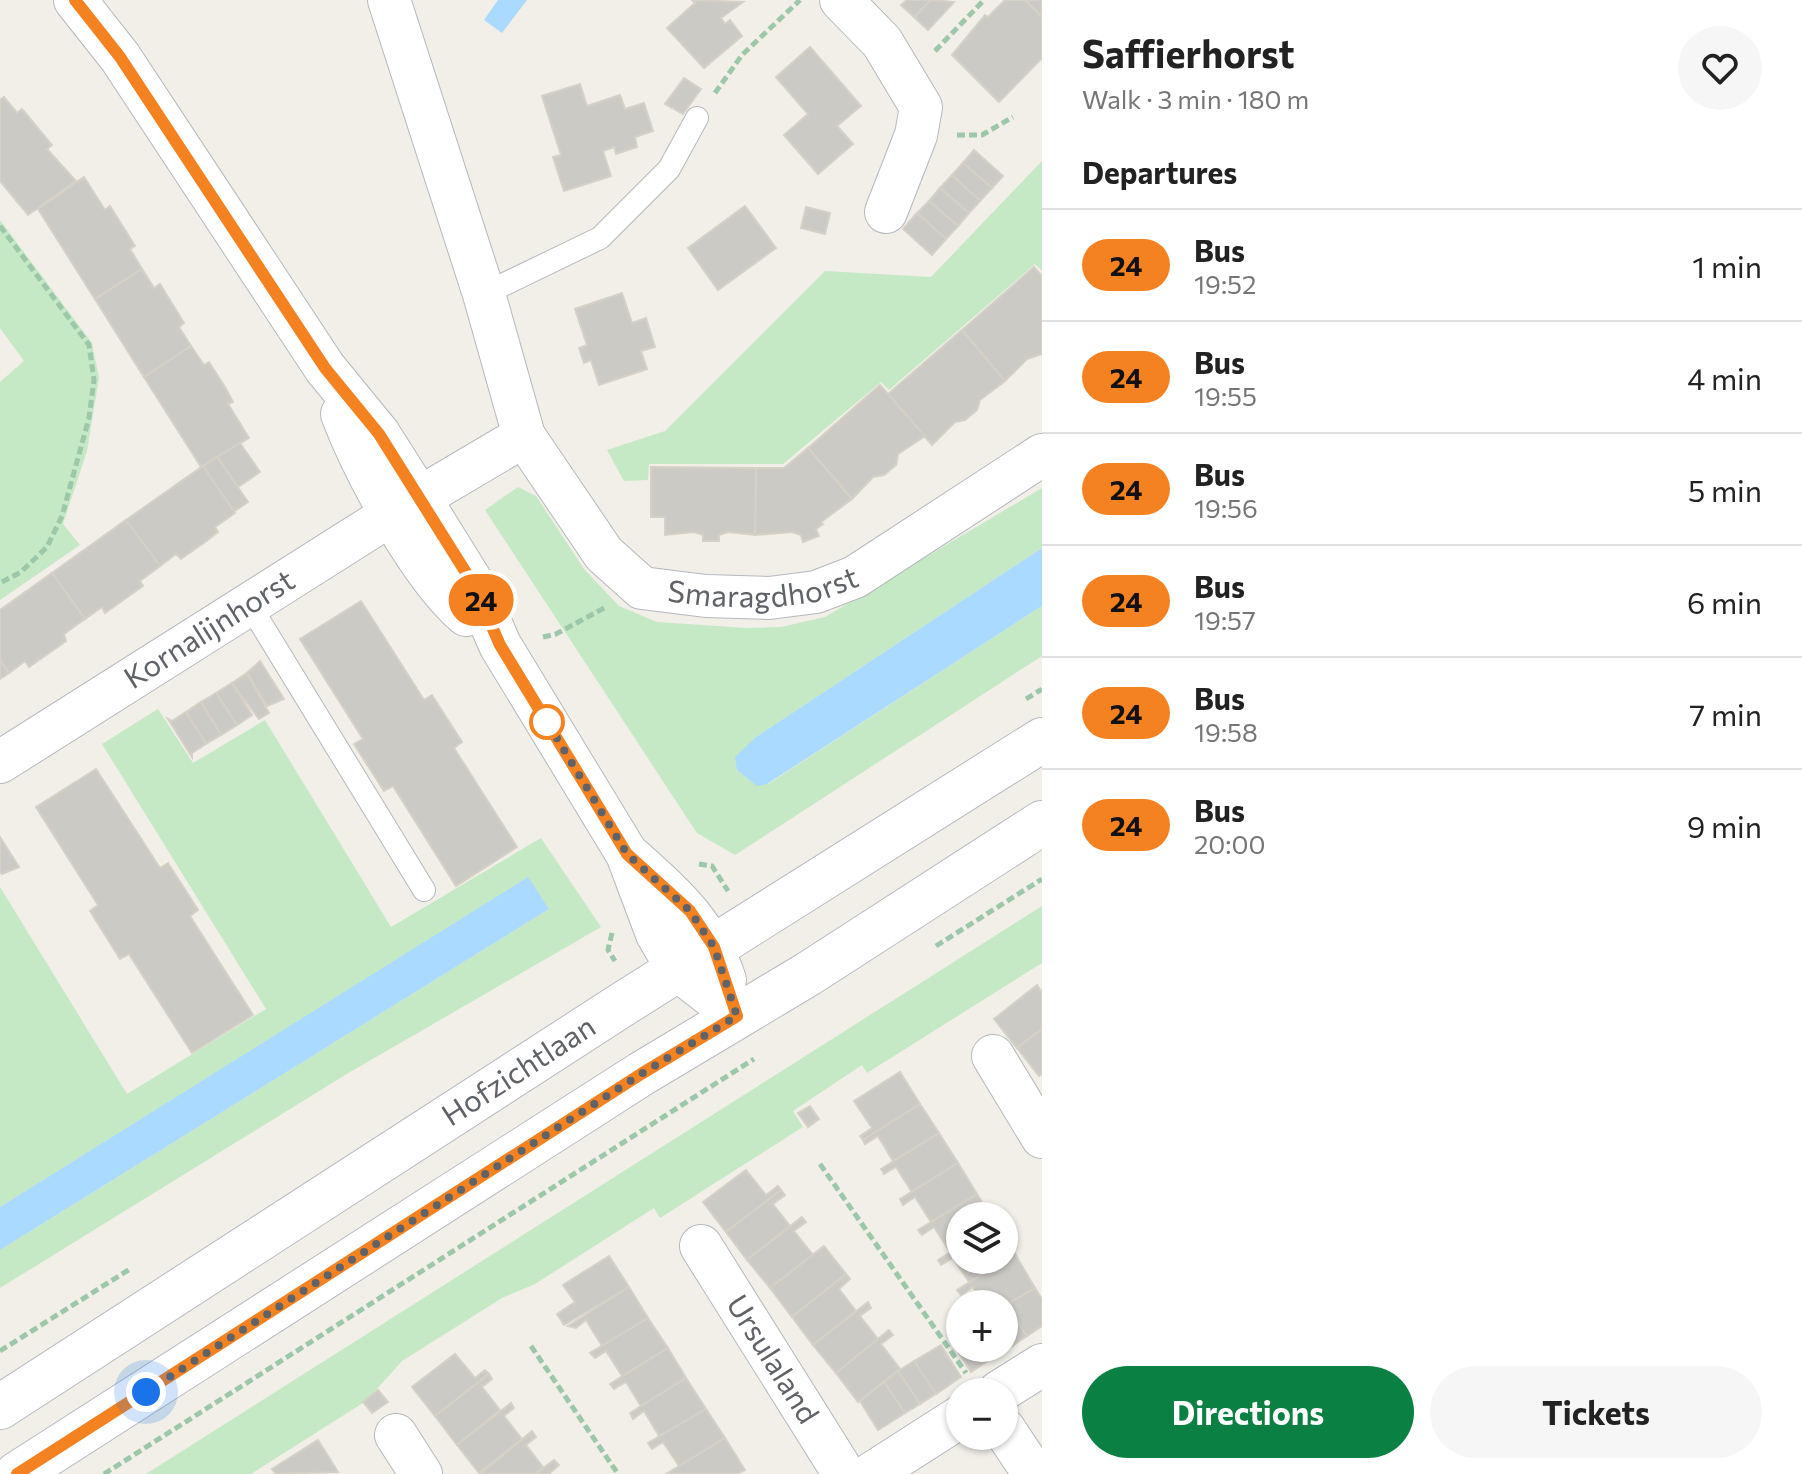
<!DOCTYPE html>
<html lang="en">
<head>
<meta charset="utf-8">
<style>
	:root { --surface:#fff; --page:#f6f6f6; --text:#222; --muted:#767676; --line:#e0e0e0; --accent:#0b8043 }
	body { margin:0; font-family:Commissioner,sans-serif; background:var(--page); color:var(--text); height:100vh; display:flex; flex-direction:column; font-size:30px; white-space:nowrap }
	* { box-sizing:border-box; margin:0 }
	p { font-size:26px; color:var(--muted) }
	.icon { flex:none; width:44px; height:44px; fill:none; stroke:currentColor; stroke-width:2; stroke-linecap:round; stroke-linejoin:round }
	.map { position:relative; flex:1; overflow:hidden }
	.side { display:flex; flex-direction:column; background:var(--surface); width:760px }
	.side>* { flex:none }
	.badge { padding:0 16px; border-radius:26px; font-size:28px; line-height:52px }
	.controls { position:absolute; left:946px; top:1202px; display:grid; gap:16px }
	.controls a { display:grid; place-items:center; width:72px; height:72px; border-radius:50%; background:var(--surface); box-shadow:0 2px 6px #0004; font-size:40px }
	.you { position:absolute; width:40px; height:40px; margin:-20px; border:6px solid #fff; border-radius:50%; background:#1a73e8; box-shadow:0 0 0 12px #1a73e833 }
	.map>.badge { position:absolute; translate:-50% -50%; box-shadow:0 0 0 4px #fff }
	h2 { padding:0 40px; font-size:30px; line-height:72px }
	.round { display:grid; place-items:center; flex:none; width:84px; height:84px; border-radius:42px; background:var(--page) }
	.head { display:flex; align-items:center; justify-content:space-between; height:136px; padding:0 40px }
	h1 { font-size:38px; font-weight:700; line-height:60px }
	.button { display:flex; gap:16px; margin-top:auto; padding:16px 40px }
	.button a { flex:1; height:92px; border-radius:48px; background:var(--accent); color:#fff; font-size:32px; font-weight:700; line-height:92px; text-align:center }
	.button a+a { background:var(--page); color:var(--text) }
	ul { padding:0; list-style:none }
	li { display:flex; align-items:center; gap:24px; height:112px; padding:0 40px; border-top:2px solid var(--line) }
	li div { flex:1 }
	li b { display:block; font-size:30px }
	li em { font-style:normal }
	li .badge { min-width:88px; font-weight:700; text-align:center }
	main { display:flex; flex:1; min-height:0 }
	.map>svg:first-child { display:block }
</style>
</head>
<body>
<main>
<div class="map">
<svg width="1042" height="1474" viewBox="0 0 1042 1474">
	<rect width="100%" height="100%" fill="#f1efe8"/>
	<g fill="#c5e8c5">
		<path d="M1042,161v110l-7,-7 -146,126 -8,-8 -98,82h-134l-1,16 -24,1 -17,-31 58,-19 160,-160 106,6z"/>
		<path d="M0,220l92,123 7,35 -12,73 -24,73 17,21 -80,55v-218l24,-21 -24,-33z"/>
		<path d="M518,487l18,9 48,73 35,37 38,16 90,6 34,-1 44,-10 217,-129v60l-286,189 12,47 274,-178v50l-307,199 -38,-22 -212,-323z"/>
		<path d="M158,709l35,54 72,-43 126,207 150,-89 60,89 -251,145 -350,216v-38l549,-341 -22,-31 -527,329v-320l127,207 139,-85 -164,-265z"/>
		<path d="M1042,906v57l-175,110 -5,-8 -69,46 10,16 -143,91 -6,-10 -119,76 -33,14 -100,63 -36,40 -115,73h-105z"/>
	</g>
	<g fill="#aadaff">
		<path d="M498,0h29l-25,33 -18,-13z"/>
		<path d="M1042,548v58l-275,178 -10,2 -20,-16 -2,-13 21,-20z"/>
		<path d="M528,877l21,32 -549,341v-43z"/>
	</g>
	<g fill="#cccac5" stroke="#d6d1c6" stroke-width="2">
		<path d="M692,0l51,2 -22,16 4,6 5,-4 12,16 -38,32 -37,-40 28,-25z"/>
		<path d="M907,0h24l-17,17 -13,-12z"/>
		<path d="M931,0l23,2 -26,28 -14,-13z"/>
		<path d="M1005,0h20l17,17v41l-43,44 -47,-47 33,-40 3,2z"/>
		<path d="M1025,0h17v17z"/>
		<path d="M810,47l51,59 -24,20 16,18 -35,30 -34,-39 24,-21 -32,-37z"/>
		<path d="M684,78l17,11 -18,25 -18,-10z"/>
		<path d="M580,84l7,22 33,-11 5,14 19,-6 9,28 -18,6 2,10 -21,7 -2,-7 -11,4 8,25 -47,15 -11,-34 8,-2 -19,-59z"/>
		<path d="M4,97l13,16 5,-4 30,36 -5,4 29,32 -48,34 -28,-34v-81z"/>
		<path d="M974,150l29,26 -11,12 -29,-25z"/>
		<path d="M963,163l29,25 -12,13 -28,-26z"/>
		<path d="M952,175l28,26 -11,12 -29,-25z"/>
		<path d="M84,177l21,33 5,-4 25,40 -5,3 12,20 -47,30 -57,-90z"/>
		<path d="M940,188l29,25 -11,13 -29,-25z"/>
		<path d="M929,201l29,25 -12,13 -29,-26z"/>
		<path d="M745,206l31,42 -58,42 -30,-42z"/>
		<path d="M806,207l24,6 -5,21 -24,-6z"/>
		<path d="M917,213l29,26 -14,16 -29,-26z"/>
		<path d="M1034,267l8,9v78l-15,5 -22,22 -43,-51z"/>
		<path d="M142,269l12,19 6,-4 24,39 -5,4 12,19 -47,31 -49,-78z"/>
		<path d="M622,293l10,30 14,-5 9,29 -14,4 6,18 -48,16 -8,-25 -7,3 -5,-15 8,-3 -12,-36z"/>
		<path d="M962,330l43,51 -25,19 -3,10 -12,10 -10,2 -23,23 -44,-51z"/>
		<path d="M191,346l13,19 5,-3 16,25 8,15 -5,2 21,34 -48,29 -57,-90z"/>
		<path d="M880,385l45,51 -27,18 -2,11 -12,10 -11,2 -21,22 -44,-51z"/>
		<path d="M240,443l20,29 -22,15 -21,-30z"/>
		<path d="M808,448l44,51 -31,23 2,2 -7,5 3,7 -16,6 -2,-7 -9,-3 -37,3 1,-67h28z"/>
		<path d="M217,457l31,45 -15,10 -30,-46z"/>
		<path d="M203,466l32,47 -20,14 3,5 -13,10 -24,17 -5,-5 -16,12 -34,-46z"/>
		<path d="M651,467l105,1 -1,67 -27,-3 -9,3v6h-16v-6l-9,-3 -29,3v-18h-14z"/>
		<path d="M126,520l34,46 -20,15 3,5 -38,27 -3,-6 -17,12 -33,-46z"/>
		<path d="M52,573l33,46 -21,15 2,7 -37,26 -4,-6 -16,12 -9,-13v-50z"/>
		<path d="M361,601l63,99 8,-5 30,47 -8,6 63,99 -61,39 -63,-100 -9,5 -30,-47 9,-5 -63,-100z"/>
		<path d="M0,660l9,13 -9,6z"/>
		<path d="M260,661l24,38 -17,7 -20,-33z"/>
		<path d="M247,673l22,40 -10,6 -27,-36z"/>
		<path d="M232,683l20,32 -15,10 -21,-32z"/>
		<path d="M216,693l21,32 -16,10 -20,-33z"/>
		<path d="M201,702l20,33 -15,9 -20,-32z"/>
		<path d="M186,712l20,32 -14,9v4l-24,-38 4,2z"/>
		<path d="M96,769l64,99 8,-5 30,47 -8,6 63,99 -61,38 -63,-99 -9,5 -30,-48 8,-6 -62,-98z"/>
		<path d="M0,837l19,30 -17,7 -2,-2z"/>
		<path d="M1037,985l5,7v37l-25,19 -23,-29z"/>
		<path d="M1042,1029v45l-3,2 -22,-28z"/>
		<path d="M900,1072l20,32 -57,36 -3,-4 12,-8 -18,-27z"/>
		<path d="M920,1104l19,29 -46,28 -15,-25 -13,8 -2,-4z"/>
		<path d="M810,1106l9,13 -11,8 -10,-14z"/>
		<path d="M939,1133l19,30 -46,29 -16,-25 -12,7 -3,-5z"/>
		<path d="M958,1163l19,31 -46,28 -16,-25 -12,8 -3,-6z"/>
		<path d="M746,1170l20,25 12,-9 3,4 -55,42 -23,-30z"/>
		<path d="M781,1190l4,5 -12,9 17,22 -43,34 -21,-28z"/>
		<path d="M977,1194l14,22h-31v30l-10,6 -16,-25 -12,8 -4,-5z"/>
		<path d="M802,1217l4,5 -12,9 19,24 -43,33 -23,-28z"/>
		<path d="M1004,1236l11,18 -46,28 -16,-24 -12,7 -3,-5 22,-14v14h44z"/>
		<path d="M824,1246l22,28 -54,43 -22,-29z"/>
		<path d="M1015,1254l20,34 -31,18 -21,-2 -10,-17 -12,8 -4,-5z"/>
		<path d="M609,1256l20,31 -65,38 -7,-11 18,-12 -12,-17z"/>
		<path d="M846,1274l4,5 -11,10 17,22 -43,34 -21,-28z"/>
		<path d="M629,1287l19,31 -46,28 -16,-26 -10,8 -8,-2z"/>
		<path d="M1035,1288l7,11v27l-15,10 -21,-31z"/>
		<path d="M868,1302l3,6 -11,8 18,23 -42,34 -23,-28z"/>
		<path d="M1006,1305l21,31 -15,10 -8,-12z"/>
		<path d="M648,1318l20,30 -46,28 -16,-25 -11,7 -5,-5z"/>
		<path d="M889,1330l4,5 -12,9 19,25 -42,33 -22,-29z"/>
		<path d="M960,1333v15h32l4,7 -25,17 -21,-33z"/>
		<path d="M1004,1334l8,12 -16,9 -4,-7h12z"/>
		<path d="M941,1345l20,32 -25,17 -22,-33z"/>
		<path d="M668,1348l18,30 -45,28 -15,-24 -12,7 -4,-5z"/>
		<path d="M455,1354l20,24 10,-8 4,4 -54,42 -23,-29z"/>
		<path d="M914,1361l22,33 -16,10 -22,-33z"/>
		<path d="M898,1371l22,33 -15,9 -21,-31z"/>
		<path d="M489,1374l3,5 -10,8 18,23 -43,35 -22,-29z"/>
		<path d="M686,1378l20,31 -47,27 -15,-25 -11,8 -3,-6z"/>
		<path d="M884,1382l21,31 -27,17 -18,-29z"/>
		<path d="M378,1390l10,12 -16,11 -9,-11z"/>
		<path d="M511,1403l3,5 -10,8 18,23 -43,34 -22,-28z"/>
		<path d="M706,1409l19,29 -46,28 -16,-24 -11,7 -4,-6z"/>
		<path d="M532,1431l4,6 -10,8 17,22 -8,7h-55z"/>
		<path d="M725,1438l20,32 -8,4h-71z"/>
		<path d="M318,1440l20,32 -62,2 -4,-5z"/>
		<path d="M554,1460l5,5 -10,9h-14z"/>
	</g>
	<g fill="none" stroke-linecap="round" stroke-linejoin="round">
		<defs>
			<g id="service">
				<path d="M484,294l116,-56 69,-69 28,-51"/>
				<path d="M249,604l175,286"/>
			</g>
			<g id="minor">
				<path d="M75,0l45,57 205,311 54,66 40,63 56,90 25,58 127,209 30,80 21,36 59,46"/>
				<path d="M841,0l41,42 39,65 -5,28 -30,77"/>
				<path d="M342,414c22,58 78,161 124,201"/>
				<path id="s1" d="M524,436l80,118 38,34 64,8 63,2 47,-6 39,-15 187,-122"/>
				<path id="s2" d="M0,762l392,-248 132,-78 -40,-142 -95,-294"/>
				<path d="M631,857c44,40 75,65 94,123"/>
				<path d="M993,1056l49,81"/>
				<path id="s3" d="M701,1246l143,228"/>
				<path d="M999,1392l43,-27"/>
				<path d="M1004,1429l30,45"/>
				<path d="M396,1435l25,39"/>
				<path d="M871,1474l89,-57"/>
			</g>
			<g id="secondary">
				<path id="s4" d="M0,1407l623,-403 419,-264"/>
				<path d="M17,1474l624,-400 167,-100 234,-151"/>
			</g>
		</defs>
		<use href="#service" stroke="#b5b8bc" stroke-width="24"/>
		<use href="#minor" stroke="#b5b8bc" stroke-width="44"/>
		<use href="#secondary" stroke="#b6babf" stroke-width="46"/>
		<g stroke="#9cc7a9" stroke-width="5" stroke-dasharray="8 4" stroke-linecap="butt">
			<path d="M935,51l49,-51"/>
			<path d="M715,93l27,-38 58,-55"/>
			<path d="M957,135h25l31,-18"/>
			<path d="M0,226l89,119 5,35 -5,38 -27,98 -15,31 -26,25 -21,11"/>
			<path d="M543,637l13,-3 50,-27"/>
			<path d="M1026,699l16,-10"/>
			<path d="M699,864l13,2 16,25"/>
			<path d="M612,933l-4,17 7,11"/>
			<path d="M936,946l106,-67"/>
			<path d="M820,1164l146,209"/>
			<path d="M531,1346l87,128"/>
			<path d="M0,1351l130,-82"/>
			<path d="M104,1474l650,-415"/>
		</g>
		<use href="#service" stroke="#fff" stroke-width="22"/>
		<use href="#minor" stroke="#fff" stroke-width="42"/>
		<use href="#secondary" stroke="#fff" stroke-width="44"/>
	</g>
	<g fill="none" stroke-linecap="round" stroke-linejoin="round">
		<defs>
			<path id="line" d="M17,1474l624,-400 96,-58 -23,-69 -24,-36 -63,-57 -127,-209 -25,-58 -96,-153 -54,-66 -205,-311 -45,-57"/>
		</defs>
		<use href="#line" stroke="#fff" stroke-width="18"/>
		<use href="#line" stroke="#f58220" stroke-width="12"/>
		<path stroke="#5f6368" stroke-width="8" stroke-dasharray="0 14.4" d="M146,1392l495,-318 96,-58 -23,-69 -24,-36 -63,-57 -80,-132"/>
	</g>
	<circle fill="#fff" stroke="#f58220" stroke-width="4" cx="547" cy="722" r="16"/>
	<g text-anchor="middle" stroke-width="6" stroke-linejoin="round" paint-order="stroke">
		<g font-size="30" fill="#5f6368" stroke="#fff">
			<text dy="10" stroke="none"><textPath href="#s1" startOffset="316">Smaragdhorst</textPath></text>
			<text dy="10" stroke="none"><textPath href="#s2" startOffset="248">Kornalijnhorst</textPath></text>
			<text dy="10" stroke="none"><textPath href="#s4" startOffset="618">Hofzichtlaan</textPath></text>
			<text dy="10" stroke="none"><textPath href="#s3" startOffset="134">Ursulaland</textPath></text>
		</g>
	</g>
</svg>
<div class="controls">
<a><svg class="icon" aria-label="layers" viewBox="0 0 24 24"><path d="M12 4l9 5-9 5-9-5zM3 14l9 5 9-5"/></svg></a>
<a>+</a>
<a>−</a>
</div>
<div class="you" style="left:146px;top:1392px"></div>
<b class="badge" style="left:481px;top:600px;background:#f58220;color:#111">24</b>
</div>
<section class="side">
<div class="head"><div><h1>Saffierhorst</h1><p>Walk · 3 min · 180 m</p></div><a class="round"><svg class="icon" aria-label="heart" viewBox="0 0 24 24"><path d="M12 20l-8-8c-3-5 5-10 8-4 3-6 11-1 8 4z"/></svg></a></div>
<h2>Departures</h2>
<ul>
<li><span class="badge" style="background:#f58220;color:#111">24</span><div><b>Bus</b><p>19:52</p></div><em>1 min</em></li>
<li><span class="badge" style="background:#f58220;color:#111">24</span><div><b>Bus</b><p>19:55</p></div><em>4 min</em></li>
<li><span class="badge" style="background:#f58220;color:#111">24</span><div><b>Bus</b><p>19:56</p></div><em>5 min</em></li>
<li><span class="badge" style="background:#f58220;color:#111">24</span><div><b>Bus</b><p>19:57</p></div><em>6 min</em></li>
<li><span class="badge" style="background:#f58220;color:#111">24</span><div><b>Bus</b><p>19:58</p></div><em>7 min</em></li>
<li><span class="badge" style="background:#f58220;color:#111">24</span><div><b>Bus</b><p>20:00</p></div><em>9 min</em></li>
</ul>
<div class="button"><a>Directions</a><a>Tickets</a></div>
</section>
</main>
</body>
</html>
